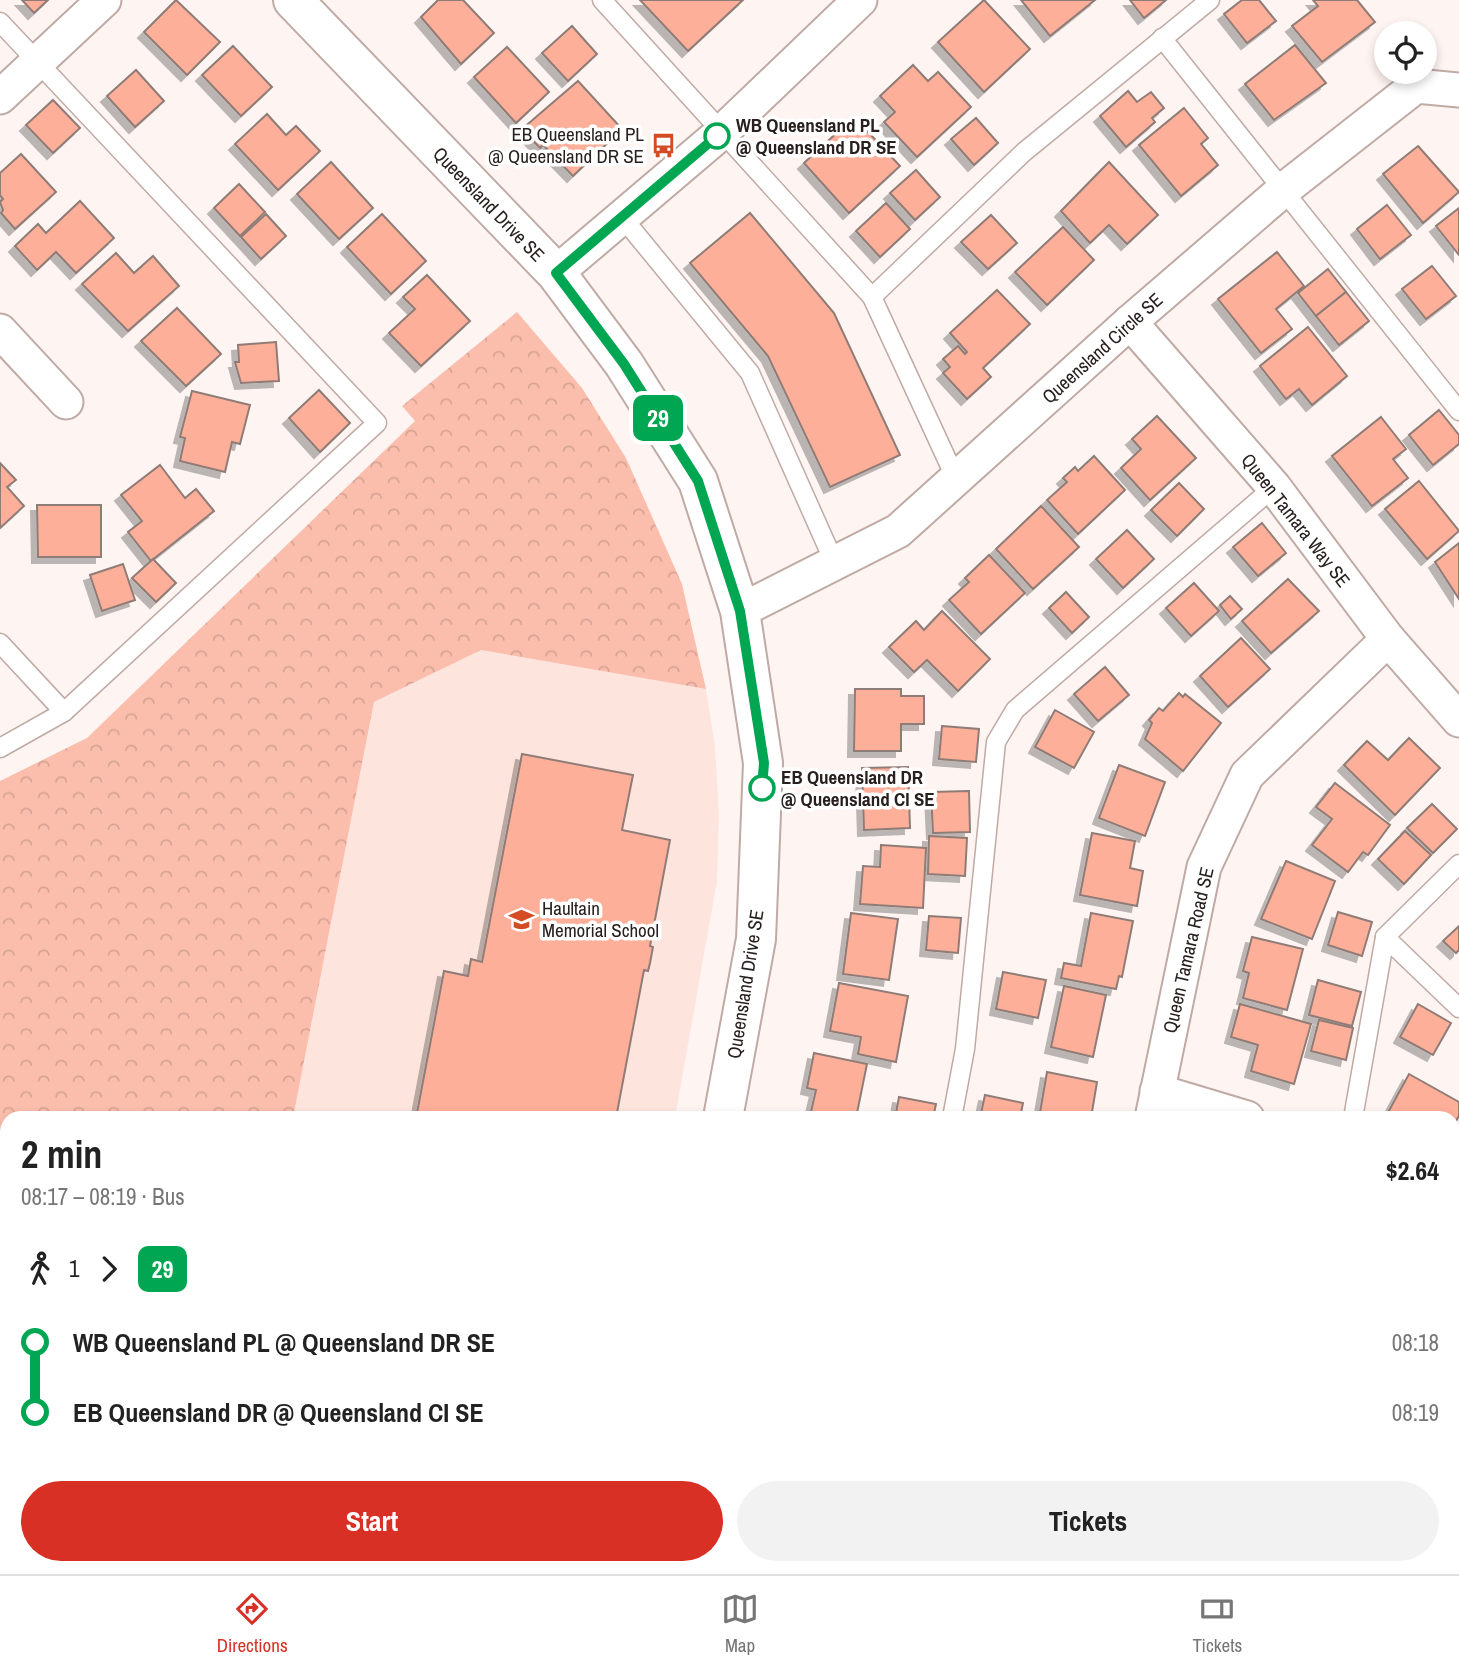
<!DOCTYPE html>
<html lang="en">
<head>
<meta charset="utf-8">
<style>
	:root { --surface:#fff; --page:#f2f2f2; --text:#222; --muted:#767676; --line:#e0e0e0; --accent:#d93025 }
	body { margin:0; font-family:"Archivo Narrow",sans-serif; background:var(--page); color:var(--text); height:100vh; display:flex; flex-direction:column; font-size:26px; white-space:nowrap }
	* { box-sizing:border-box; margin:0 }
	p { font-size:23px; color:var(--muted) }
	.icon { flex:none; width:38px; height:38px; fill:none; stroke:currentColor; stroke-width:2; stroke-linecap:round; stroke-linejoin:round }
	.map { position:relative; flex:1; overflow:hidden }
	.drawer { position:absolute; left:0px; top:1111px; width:1460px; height:464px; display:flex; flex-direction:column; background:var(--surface); border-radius:21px 21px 0 0; box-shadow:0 4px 10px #0003 }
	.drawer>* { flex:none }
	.badge { padding:0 14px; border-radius:10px; font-size:24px; line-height:46px }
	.fabs { position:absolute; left:1374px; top:21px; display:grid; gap:14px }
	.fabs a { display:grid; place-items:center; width:63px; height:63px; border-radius:50%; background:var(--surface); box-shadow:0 4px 10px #0003; font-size:35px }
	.map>.badge { position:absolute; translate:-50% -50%; box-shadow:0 0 0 4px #fff }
	.legs { display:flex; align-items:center; gap:10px; height:77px; padding:0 21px; font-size:23px }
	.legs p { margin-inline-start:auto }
	.head { display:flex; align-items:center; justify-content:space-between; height:119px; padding:0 21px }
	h1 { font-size:38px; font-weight:700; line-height:52px }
	.action { display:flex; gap:14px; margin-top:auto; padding:14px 21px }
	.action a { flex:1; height:80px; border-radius:42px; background:var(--accent); color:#fff; font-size:28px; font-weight:700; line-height:80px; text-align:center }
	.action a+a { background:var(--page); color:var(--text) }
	ul { padding:0 21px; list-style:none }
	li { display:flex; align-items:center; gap:24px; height:70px; font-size:26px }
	li i { display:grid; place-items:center; width:10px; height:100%; margin:0 9px; background:currentColor }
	li i::after { content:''; width:18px; height:18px; margin:-9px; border:5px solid; border-radius:50%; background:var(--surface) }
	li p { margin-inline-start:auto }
	li:first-child i { background:linear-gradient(#0000 50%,currentColor 0) }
	li:last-child i { background:linear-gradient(currentColor 50%,#0000 0) }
	.tabs { display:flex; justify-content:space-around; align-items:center; height:98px; border-top:2px solid var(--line); background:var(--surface); font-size:19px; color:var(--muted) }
	.tabs a { display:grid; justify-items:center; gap:4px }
	.tabs .active { color:var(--accent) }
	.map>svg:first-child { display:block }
</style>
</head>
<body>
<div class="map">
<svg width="1459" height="1574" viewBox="0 0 1459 1574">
	<defs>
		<pattern id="park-crowns" width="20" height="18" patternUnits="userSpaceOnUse" patternTransform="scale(1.75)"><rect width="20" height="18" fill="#fbbead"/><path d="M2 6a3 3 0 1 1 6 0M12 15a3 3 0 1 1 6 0" fill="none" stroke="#d7a394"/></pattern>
		<filter id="shadow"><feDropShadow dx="-6" dy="6" stdDeviation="0" flood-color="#0004"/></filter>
	</defs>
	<rect width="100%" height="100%" fill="#fef5f3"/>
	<path fill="#fde5de" d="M481,650l225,39 9,57 4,69 -2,66 -42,237h-382l81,-416z"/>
	<path fill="url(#park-crowns)" d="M517,312l65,76 44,70 56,126 24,105 -225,-39 -107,52 -81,416h-286v385l-7,-2v-720l87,-43 328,-317 -13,-15z"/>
	<path fill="#fbbead" d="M0,1258l7,2v172l-7,-2z"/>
	<g fill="#feaf99" stroke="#8f7c76" stroke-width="2" filter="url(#shadow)">
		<path d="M22,0h26l-14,13z"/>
		<path d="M176,0l44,42 -33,33 -43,-43z"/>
		<path d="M438,0h25l31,33 -33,31 -40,-47z"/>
		<path d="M640,0h103l-55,51z"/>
		<path d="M984,0l46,49 -46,43 -46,-50z"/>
		<path d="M1021,0h74l-45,36z"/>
		<path d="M1130,0h36l-22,18z"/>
		<path d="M1242,0h17l17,21 -29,22 -23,-29z"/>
		<path d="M1313,0h44l18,22 -53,40 -30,-36 26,-20z"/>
		<path d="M572,26l25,28 -29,27 -26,-28z"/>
		<path d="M1295,45l31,38 -52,37 -29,-36z"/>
		<path d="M233,46l39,41 -31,29 -39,-41z"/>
		<path d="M507,47l42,45 -33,31 -42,-46z"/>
		<path d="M913,65l15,16 10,-9 33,35 -54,50 -33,-35 11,-10 -15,-16z"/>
		<path d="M136,70l28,31 -29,26 -28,-31z"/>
		<path d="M578,81l44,48 -49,47 -30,-31 -3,3 -18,-19z"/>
		<path d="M1128,91l9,11 14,-10 13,16 -12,10 3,4 -29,25 -26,-31z"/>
		<path d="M53,100l27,28 -27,25 -27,-28z"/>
		<path d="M1184,108l24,30 -7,6 17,21 -37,31 -42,-51z"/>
		<path d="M267,114l19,21 10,-9 24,25 -42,39 -43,-46z"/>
		<path d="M854,117l46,49 -51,47 -45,-50z"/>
		<path d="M976,118l22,25 -24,22 -23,-26z"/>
		<path d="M1418,146l41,46 -36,31 -40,-49z"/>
		<path d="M21,154l35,38 -41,37 -14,-16 2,-3 -3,-8 3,-3 -3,-4v-22z"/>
		<path d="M331,162l42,46 -34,31 -42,-45z"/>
		<path d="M1109,162l49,53 -31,29 -18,-19 -19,18 -29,-32z"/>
		<path d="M916,170l24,27 -25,23 -25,-27z"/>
		<path d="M239,184l26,28 -25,24 -26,-28z"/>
		<path d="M80,201l34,37 -38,35 -20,-21 -19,18 -22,-24 23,-22 8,9z"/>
		<path d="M886,203l24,26 -30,28 -24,-26z"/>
		<path d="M1387,205l24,30 -31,24 -23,-30z"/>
		<path d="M1459,208v47l-23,-29z"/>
		<path d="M750,213l84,100 66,142 -70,32 -62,-131 -78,-93z"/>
		<path d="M266,214l20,22 -25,23 -20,-22z"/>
		<path d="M382,214l44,47 -35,33 -44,-47z"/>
		<path d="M991,215l26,28 -29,26 -27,-27z"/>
		<path d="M1063,227l31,33 -47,45 -32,-33z"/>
		<path d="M1277,252l27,34 -28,23 16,20 -31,24 -43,-54z"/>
		<path d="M116,253l18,20 19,-17 26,30 -51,45 -46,-47z"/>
		<path d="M1432,266l24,30 -30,23 -24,-30z"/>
		<path d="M1328,269l18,23 -30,24 -18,-23z"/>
		<path d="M427,275l43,46 -49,45 -32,-33 26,-24 -12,-12z"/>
		<path d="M997,290l33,34 -47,44 8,9 -24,22 -24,-26 7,-6 -7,-8 15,-13 7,8 2,-2 -17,-19z"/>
		<path d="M1346,292l23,29 -30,24 -23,-29z"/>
		<path d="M177,308l44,46 -35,32 -45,-45z"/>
		<path d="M1308,327l39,49 -35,29 -13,-16 -13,10 -26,-33z"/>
		<path d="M276,342l3,39 -38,2 -6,-21h4l-1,-17z"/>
		<path d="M319,390l31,33 -30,29 -31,-34z"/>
		<path d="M192,391l58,14 -10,39 -8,-2 -7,30 -45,-11 5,-23 -5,-1z"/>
		<path d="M1439,410l20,25v9l-26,21 -24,-30z"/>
		<path d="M1157,416l39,42 -46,42 -29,-32 20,-19 -9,-10z"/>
		<path d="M1381,417l25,32 -13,10 15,19 -36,28 -40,-50z"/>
		<path d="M1094,456l31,34 -47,44 -31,-34 20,-18 -4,-4 12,-11 3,4z"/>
		<path d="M0,463l16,17 -9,7 17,19 -24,22z"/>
		<path d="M160,465l25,33 11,-9 18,22 -63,50 -23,-29 14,-11 -21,-26z"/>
		<path d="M1419,481l40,50 -32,28 -42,-50z"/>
		<path d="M1179,483l25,26 -27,27 -26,-26z"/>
		<path d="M37,505h64v52h-63z"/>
		<path d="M1041,506l38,41 -46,42 -37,-40z"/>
		<path d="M1262,523l24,30 -28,23 -25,-29z"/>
		<path d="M1127,530l27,29 -31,29 -27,-29z"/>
		<path d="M1459,543v56l-24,-37z"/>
		<path d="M989,555l36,38 -44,41 -32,-34 20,-18 -4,-4z"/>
		<path d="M153,559l23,24 -20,19 -24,-24z"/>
		<path d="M123,564l12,36 -33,11 -12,-36z"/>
		<path d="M1288,579l31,32 -48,42 -29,-32z"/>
		<path d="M1194,583l25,28 -28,25 -25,-28z"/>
		<path d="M1066,592l23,25 -17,16 -23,-25z"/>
		<path d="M1230,596l12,13 -11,10 -11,-14z"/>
		<path d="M942,611l48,48 -32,32 -31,-31 -13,12 -25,-25 27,-26 8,9z"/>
		<path d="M1241,638l29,31 -42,38 -28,-31z"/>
		<path d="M1105,667l24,28 -31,26 -24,-27z"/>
		<path d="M855,689h46v7h23v28h-23v27h-47z"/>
		<path d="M1179,693l4,4 2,-3 36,29 -38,48 -38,-32 7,-16 -3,-3 10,-12 4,3z"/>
		<path d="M1055,710l39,22 -20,36 -39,-21z"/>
		<path d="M942,726l37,3 -3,33 -37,-3z"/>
		<path d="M1409,738l31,30 -45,47 -51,-50 23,-24 21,19z"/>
		<path d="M522,754l111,21 -11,55 48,10 -20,106 3,1 -3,16 -2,8 -4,-1 -28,148h-172l-27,-5 27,-142 24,5 3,-17 11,3z"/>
		<path d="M1119,765l46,17 -20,54 -46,-18z"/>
		<path d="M908,767l2,61 -46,2 -2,-62z"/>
		<path d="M1335,783l55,42 -22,30 -5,-3 -15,20 -36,-27 20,-26 -16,-12z"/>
		<path d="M969,791l1,41 -37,1 -2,-41z"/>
		<path d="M1432,804l25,25 -24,24 -26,-25z"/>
		<path d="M1405,831l26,24 -27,29 -26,-25z"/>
		<path d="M1092,833l43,8 -5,27 13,3 -6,35 -57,-11z"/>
		<path d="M929,836l38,2 -2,38 -37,-2z"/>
		<path d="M881,845l45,3 -3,60 -63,-4 3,-38 17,1z"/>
		<path d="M1286,861l49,20 -23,58 -51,-20z"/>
		<path d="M1338,912l34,10 -10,34 -34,-11z"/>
		<path d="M851,913l47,6 -9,61 -46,-6z"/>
		<path d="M1091,913l42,8 -11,56 -3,-1 -3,13 -55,-11 3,-15 17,3z"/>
		<path d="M929,916l32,2 -3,35 -32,-3z"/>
		<path d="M1459,926v24l-3,3 -13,-12z"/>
		<path d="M1252,937l51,12 -16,61 -44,-12 6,-25 -6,-2z"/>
		<path d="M1003,972l43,8 -8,38 -42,-9z"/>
		<path d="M1318,980l43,12 -9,34 -43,-11z"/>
		<path d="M839,983l69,13 -12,66 -38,-8 3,-17 -31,-6z"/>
		<path d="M1064,986l42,9 -13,62 -42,-10z"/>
		<path d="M1240,1004l71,20 -17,60 -43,-13 7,-26 -27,-8z"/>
		<path d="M1418,1004l33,19 -18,32 -33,-18z"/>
		<path d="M1319,1020l34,8 -7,32 -35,-9z"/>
		<path d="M814,1053l53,11 -11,54 -46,-2 6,-26 -9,-2z"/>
		<path d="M1047,1072l50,10 -6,36h-52z"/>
		<path d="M1409,1074l50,28v14l-7,12v-10h-67z"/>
		<path d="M985,1095l38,8 -3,15h-40z"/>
		<path d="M899,1097l37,7 -3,14h-38z"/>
		<path d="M1459,1146v30l-7,-6v-17z"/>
		<path d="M48,1568h39l-1,6h-39z"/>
		<path d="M810,1568h35l-1,6h-17l-17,-4z"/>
		<path d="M932,1568h64l-1,6 -17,-4v4h-47z"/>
		<path d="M1141,1568h48l-1,6h-48z"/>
		<rect x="1331" y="1568" width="52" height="6"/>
	</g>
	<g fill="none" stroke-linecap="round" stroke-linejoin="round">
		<defs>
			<g id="lane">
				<path d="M602,0l270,297 84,182"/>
				<path d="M0,22l377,401 -313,289 -64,36"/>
				<path d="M1162,38l297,373"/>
				<path d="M622,217l128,156 85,191"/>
				<path d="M872,297l152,-145 186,-152"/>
				<path d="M0,643l64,69"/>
				<path d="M1385,937l74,71"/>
				<path d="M952,1118l13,-69 31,-307 19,-32 259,-223"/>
				<path d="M1353,1118l32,-181 74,-73"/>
				<path d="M0,1525l7,1"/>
				<path d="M243,1568l34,6"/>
				<path d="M865,1574l1,-6"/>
				<path d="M1268,1574l1,-6"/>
			</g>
			<g id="street">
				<path d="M0,97l104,-97"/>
				<path d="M556,273l166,-141 138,-132"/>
				<path d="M1130,322l144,165 114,152 71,81"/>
				<path d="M0,331l66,71"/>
				<path d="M740,611l158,-80 232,-209 152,-131 134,-105 43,4"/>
				<path d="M1157,1091l90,27"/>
				<path d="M1152,1118l52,-251 43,-92 141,-136"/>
				<path d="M1452,1266l7,7"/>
				<path d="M1061,1574l1,-6"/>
			</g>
			<g id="secondary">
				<path d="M293,0l263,273 68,91 74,117 42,130 23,152 -7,176 -33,179"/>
				<path d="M640,1574l1,-6"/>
			</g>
		</defs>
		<use href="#lane" stroke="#bfaaa4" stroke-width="21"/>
		<use href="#street" stroke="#bfaaa4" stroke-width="37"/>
		<use href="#secondary" stroke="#bfaaa4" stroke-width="42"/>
		<use href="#lane" stroke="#fff" stroke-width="18"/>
		<use href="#street" stroke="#fff" stroke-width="33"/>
		<use href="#secondary" stroke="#fff" stroke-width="38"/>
	</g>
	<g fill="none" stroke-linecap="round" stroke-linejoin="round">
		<defs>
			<path id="line-1" d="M717,136l-161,137 68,91 74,117 42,130 24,152 -2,25"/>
		</defs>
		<use href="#line-1" stroke="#fff" stroke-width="16"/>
		<use href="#line-1" stroke="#00a651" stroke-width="10"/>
	</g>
	<defs>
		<symbol id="bus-bare" viewBox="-9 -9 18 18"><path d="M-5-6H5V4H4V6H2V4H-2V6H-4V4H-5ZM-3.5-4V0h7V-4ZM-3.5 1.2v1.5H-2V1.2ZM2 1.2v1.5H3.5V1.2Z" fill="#d54c24" stroke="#fff" stroke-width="2.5" paint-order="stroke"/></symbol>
		<symbol id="school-bare" viewBox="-9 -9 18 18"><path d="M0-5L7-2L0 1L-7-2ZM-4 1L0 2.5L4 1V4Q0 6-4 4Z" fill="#d54c24" stroke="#fff" stroke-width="2.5" paint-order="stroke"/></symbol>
	</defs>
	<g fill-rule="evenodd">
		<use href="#bus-bare" x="646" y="128" width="35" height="35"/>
		<use href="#school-bare" x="504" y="902" width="35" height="35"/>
	</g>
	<g fill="#fff" stroke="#00a651" stroke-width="3.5">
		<circle cx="717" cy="136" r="12"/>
		<circle cx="762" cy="788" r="12"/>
	</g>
	<g text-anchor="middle" stroke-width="7" stroke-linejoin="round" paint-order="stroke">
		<g font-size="19" font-weight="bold" fill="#28201e" stroke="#fff" text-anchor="start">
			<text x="736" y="132">WB Queensland PL<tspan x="736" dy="22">@ Queensland DR SE</tspan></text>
			<text x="781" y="784">EB Queensland DR<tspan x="781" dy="22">@ Queensland CI SE</tspan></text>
		</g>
		<g font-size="19" fill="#28201e" stroke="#fff" text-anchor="end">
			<text x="644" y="141">EB Queensland PL<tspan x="644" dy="22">@ Queensland DR SE</tspan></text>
			<text x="542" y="915" text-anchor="start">Haultain<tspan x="542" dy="22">Memorial School</tspan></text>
		</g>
		<g font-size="19" fill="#28201e" stroke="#fff">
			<text transform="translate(489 204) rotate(46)" y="7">Queensland Drive SE</text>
			<text transform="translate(1102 348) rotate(-42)" y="7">Queensland Circle SE</text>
			<text transform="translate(1296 520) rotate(52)" y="7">Queen Tamara Way SE</text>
			<text transform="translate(1188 950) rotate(-77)" y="7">Queen Tamara Road SE</text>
			<text transform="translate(745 984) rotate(-81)" y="7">Queensland Drive SE</text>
		</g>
	</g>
</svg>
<div class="fabs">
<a><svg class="icon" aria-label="locate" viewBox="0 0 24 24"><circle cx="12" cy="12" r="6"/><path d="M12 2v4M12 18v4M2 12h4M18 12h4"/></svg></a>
</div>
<b class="badge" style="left:658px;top:418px;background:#00a651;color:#fff">29</b>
<section class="drawer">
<div class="head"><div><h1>2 min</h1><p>08:17 – 08:19 · Bus</p></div><b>$2.64</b></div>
<div class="legs"><svg class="icon" aria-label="walk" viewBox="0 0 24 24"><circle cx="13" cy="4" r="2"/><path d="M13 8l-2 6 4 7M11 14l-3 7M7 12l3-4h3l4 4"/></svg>1<svg class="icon" aria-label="forward" viewBox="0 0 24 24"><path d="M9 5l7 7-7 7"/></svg><b class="badge" style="background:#00a651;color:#fff">29</b></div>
<ul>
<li><i style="color:#00a651"></i><b>WB Queensland PL @ Queensland DR SE</b><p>08:18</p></li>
<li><i style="color:#00a651"></i><b>EB Queensland DR @ Queensland CI SE</b><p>08:19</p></li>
</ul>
<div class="action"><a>Start</a><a>Tickets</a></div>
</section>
</div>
<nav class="tabs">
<a class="active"><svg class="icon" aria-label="directions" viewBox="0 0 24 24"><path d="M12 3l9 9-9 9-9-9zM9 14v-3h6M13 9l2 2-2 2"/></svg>Directions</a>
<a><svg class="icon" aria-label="map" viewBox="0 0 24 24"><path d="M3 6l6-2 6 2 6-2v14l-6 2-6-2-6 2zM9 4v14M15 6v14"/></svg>Map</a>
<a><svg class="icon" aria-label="tickets" viewBox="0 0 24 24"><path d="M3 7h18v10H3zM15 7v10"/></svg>Tickets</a>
</nav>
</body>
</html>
